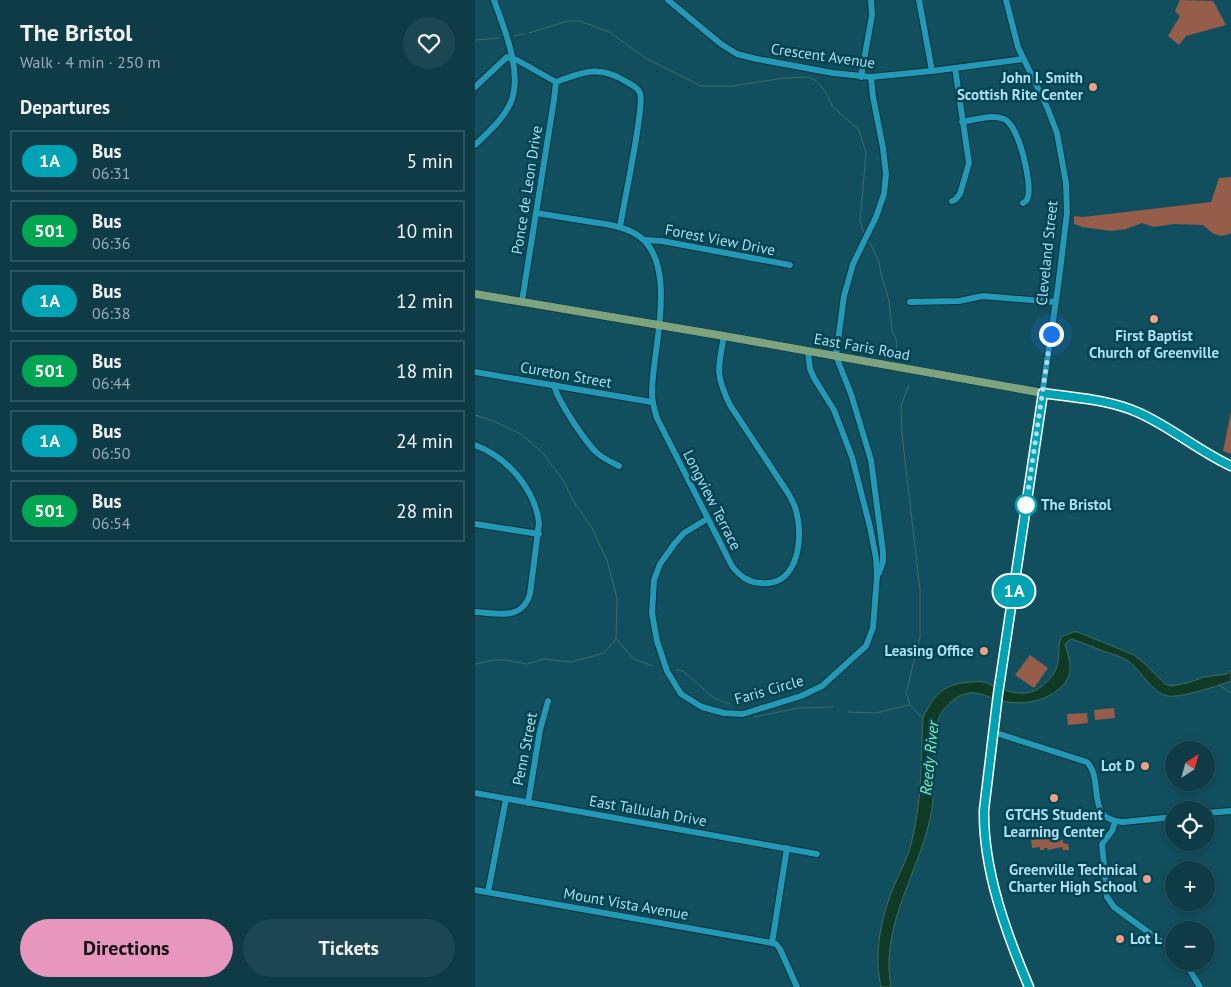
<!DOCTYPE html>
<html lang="en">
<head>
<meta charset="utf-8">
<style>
	:root { --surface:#0e3b46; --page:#1c4651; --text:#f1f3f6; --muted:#9badb3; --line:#2e555f; --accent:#e797bd }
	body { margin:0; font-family:"PT Sans",sans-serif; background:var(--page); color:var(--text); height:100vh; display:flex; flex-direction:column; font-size:19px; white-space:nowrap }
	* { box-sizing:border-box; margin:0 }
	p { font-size:16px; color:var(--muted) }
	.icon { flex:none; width:28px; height:28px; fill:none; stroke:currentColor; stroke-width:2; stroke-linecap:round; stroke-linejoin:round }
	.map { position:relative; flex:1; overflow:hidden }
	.panel { display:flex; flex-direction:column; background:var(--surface); width:475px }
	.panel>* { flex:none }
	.badge { padding:0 10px; border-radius:16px; font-size:18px; line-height:32px }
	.needle { width:32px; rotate:36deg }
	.tools { position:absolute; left:690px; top:741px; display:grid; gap:10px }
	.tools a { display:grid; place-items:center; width:50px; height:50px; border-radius:50%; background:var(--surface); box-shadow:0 2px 12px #0003,0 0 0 1px var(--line); font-size:25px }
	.you { position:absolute; width:25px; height:25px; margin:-12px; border:4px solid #fff; border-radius:50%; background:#1a73e8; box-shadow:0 0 0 8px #1a73e833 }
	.map>.badge { position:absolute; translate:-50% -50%; box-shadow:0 0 0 2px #fff }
	h2 { padding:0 20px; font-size:19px; line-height:45px }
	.round { display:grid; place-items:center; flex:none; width:52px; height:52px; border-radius:26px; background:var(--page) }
	.headline { display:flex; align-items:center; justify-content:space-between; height:85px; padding:0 20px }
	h1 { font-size:24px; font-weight:800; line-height:38px }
	.button { display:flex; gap:10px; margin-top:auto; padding:10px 20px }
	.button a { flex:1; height:58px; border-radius:30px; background:var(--accent); color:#111; font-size:20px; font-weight:800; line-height:58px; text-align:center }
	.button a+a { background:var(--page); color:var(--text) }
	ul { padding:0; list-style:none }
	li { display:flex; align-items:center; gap:15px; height:62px; margin:0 10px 8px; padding:0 10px; border:2px solid var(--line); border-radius:0px }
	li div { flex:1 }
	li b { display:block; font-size:19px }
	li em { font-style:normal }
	li .badge { min-width:55px; font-weight:700; text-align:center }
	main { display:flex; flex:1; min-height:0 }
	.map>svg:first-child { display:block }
</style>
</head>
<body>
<main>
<section class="panel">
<div class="headline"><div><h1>The Bristol</h1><p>Walk · 4 min · 250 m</p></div><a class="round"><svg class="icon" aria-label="heart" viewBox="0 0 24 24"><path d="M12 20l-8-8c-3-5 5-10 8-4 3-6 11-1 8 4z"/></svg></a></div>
<h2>Departures</h2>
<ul>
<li><span class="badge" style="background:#00a3b4;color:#fff">1A</span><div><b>Bus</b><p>06:31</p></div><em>5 min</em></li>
<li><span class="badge" style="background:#00a651;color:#fff">501</span><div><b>Bus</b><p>06:36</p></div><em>10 min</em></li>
<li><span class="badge" style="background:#00a3b4;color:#fff">1A</span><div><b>Bus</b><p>06:38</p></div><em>12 min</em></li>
<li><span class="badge" style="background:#00a651;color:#fff">501</span><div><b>Bus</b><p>06:44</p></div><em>18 min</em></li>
<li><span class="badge" style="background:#00a3b4;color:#fff">1A</span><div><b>Bus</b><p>06:50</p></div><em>24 min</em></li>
<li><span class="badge" style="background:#00a651;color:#fff">501</span><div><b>Bus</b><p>06:54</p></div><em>28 min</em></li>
</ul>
<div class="button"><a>Directions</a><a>Tickets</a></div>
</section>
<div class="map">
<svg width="756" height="987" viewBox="0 0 756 987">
	<rect width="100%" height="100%" fill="#124f5e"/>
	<g fill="#955d4a">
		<path d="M705,0l33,1 13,24 -40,11 -7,9 -11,-9 12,-20 -5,-5z"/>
		<path d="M756,177v56c-13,6 -18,1 -28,-8l-29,-1 -20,3 -12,-4 -16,6 -15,2 -29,-4 -8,-3v-8l9,1 128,-15 8,-24z"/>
		<path d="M756,412v42l-8,-3z"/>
		<path d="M555,655l18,13 -14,20 -19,-13z"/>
		<path d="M639,708l1,10 -20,2 -1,-10z"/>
		<path d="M612,713l1,10 -20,2 -1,-11z"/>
		<path d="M574,838l1,4 13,-2v3l5,1 1,6h-6l-1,-3 -14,3 -1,-2h-3v2h-4v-3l-8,1 -1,-8z"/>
	</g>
	<path fill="#0f3a25" stroke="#3f6c61" d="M598,632h5l56,23 9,7 22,22 6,2 16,-3 17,-6 23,-3 4,-4v11c-13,5 -51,17 -63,15 -16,-3 -28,-27 -40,-35 -7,-5 -17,-7 -25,-10 -11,-4 -21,-9 -32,-12l-6,5c2,8 6,18 5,26 0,5 -3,10 -6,14 -15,17 -40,22 -62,17 -11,-2 -22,-10 -33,-8 -10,1 -19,9 -25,16 -16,17 -8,74 -12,100 -10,60 -53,115 -41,178h-10c-7,-32 -1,-63 10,-94 7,-18 17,-34 21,-53 10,-38 9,-82 11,-122 10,-23 22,-35 48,-36 4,0 8,-1 12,0 3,0 7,3 10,4 23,9 41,13 58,-9 12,-14 5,-25 10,-40z"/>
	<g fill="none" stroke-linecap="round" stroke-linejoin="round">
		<g stroke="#3f6c61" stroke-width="1">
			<path d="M54,33l39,-12h12l29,11 38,27 54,27h31l52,-8 24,-1 7,3 10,11 8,16 26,23 7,23 -6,69 4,11"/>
			<path d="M39,36l11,-2"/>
			<path d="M0,40l24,-2"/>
			<path d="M394,241l10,21 2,12 8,26 3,32 4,6 1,12"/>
			<path d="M434,385l-8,21 1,28 18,156v47l-14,56 4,12 13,13"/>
			<path d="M0,415l16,5 30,14 23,20 20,28 10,20 18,26 15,32 10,38 -1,41 18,20 19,7"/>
			<path d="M0,664l19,-4h13l20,4 17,-5 27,3 33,-9 12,-14"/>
			<path d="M201,670l7,1 31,27 16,6"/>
			<path d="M744,685l12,8"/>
			<path d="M373,712l28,1 33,-8"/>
			<path d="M279,717l44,-9 35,-1"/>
		</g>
		<defs>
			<g id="minor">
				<path d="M193,0l53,44 16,10 20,5 76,14 38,4 61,-6 91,-12"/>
				<path d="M444,0l13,71"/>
				<path d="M531,0l12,47 29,60 10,26 9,50 1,30 -9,74 -58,391 -16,132c-1,60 22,122 45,177"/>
				<path d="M386,77l11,-62 -1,-15"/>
				<path d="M396,77l2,20 10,51 3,26 -2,20 -8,23 -23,47 -5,18 -4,14 -8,60 15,38 20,66 12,92v10l-4,11"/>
				<path d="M0,87l32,-30 10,3 39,22c26,-10 43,-17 69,-1 5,3 13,6 15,12 5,12 -17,114 -20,134"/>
				<path d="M487,122c12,-2 30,-8 42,-3 15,6 28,64 24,78 -1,4 -2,4 -5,6"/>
				<path d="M0,145c13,-13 27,-24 35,-41 14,-29 -6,-76 -16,-104"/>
				<path d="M477,201l3,-1 5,-6 9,-31 -14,-95"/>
				<path d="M61,213c18,3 37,6 56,9 14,2 28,4 40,10 50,23 20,118 20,160 0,9 2,17 5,26l75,148c8,10 15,16 29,17 39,4 43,-49 34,-76 -2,-5 -4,-9 -7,-14l-58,-88c-15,-30 -12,-37 -6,-69"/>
				<path d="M170,240l17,1 128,24"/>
				<path d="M47,301l32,-201 2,-18"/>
				<path d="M435,302l49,-1 24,-5 72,6"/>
				<path d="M0,372l177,30"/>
				<path d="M79,385c3,15 31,56 42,67 6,6 15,10 23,14"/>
				<path d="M0,445c32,12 60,44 64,78l-9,71c-8,27 -33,19 -55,18"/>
				<path d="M232,519l-23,14 -9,10 -15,21 -6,16 -2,33 5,28 10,30 14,23 21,13 22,6 19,1 58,-18 21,-10 44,-40 7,-18 4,-52 -1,-18 -6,-31 -18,-70 -18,-47 -20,-32 -4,-9 -2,-17"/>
				<path d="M0,524l64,10"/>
				<path d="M518,732l94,30c18,19 -3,58 36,60l51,-5"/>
				<path d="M0,793l342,61"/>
				<path d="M53,803l12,-73 8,-29"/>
				<path d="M731,813l25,-2"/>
				<path d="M640,822l-3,9 -10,13 5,53 7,10 60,44"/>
				<path d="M0,890l297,53 4,1 4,5 17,38"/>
				<path d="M13,892l18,-93"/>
				<path d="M297,943l15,-95"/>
				<path d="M710,962l15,25"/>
			</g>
			<path id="major" d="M0,294l249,42 319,57 61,9 29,9 16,7 48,30 34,18"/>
		</defs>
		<use href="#minor" stroke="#0f323b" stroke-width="8"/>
		<use href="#major" stroke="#0f323b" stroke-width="9"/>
		<use href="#minor" stroke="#2299b6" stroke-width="6"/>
		<use href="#major" stroke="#7da47f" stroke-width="8"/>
	</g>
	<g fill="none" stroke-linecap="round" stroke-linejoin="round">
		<defs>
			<path id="line" d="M554,987c-23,-54 -46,-118 -45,-177l14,-116 45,-301c31,5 64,6 94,19 33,14 61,39 94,54"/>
		</defs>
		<use href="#line" stroke="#fff" stroke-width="11"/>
		<use href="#line" stroke="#00a3b4" stroke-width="8"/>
		<path stroke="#afdfee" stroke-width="5" stroke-dasharray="0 9" d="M551,505l25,-171"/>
	</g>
	<g fill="#f39f83" stroke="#014453" stroke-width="2">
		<circle cx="618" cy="87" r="5"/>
		<circle cx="679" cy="319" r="5"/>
		<circle cx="509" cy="651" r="5"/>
		<circle cx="670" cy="766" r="5"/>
		<circle cx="579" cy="798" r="5"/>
		<circle cx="672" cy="879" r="5"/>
		<circle cx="645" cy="939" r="5"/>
	</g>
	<circle fill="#fff" stroke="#00a3b4" stroke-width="2.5" cx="551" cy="505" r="10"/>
	<g text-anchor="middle" stroke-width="5" stroke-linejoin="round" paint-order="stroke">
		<g font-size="15" fill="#afdfee" stroke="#014453">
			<text transform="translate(348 56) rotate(8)" y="5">Crescent Avenue</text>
			<text transform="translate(52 190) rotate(-81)" y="5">Ponce de Leon Drive</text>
			<text transform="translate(245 240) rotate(11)" y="5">Forest View Drive</text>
			<text transform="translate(572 253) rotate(-84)" y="5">Cleveland Street</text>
			<text transform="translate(387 347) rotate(10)" y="5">East Faris Road</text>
			<text transform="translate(91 375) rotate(10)" y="5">Cureton Street</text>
			<text transform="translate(237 500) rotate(63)" y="5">Longview Terrace</text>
			<text transform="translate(294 690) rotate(-16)" y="5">Faris Circle</text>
			<text transform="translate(50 749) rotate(-79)" y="5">Penn Street</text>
			<text transform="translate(173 811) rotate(10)" y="5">East Tallulah Drive</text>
			<text transform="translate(151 904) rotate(10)" y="5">Mount Vista Avenue</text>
		</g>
		<g font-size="15" font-weight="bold" fill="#afdfee" stroke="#014453" text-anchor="end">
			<text x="608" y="83">John I. Smith<tspan x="608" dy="17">Scottish Rite Center</tspan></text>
			<text x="679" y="341" text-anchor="middle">First Baptist<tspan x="679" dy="17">Church of Greenville</tspan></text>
			<text x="499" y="656">Leasing Office</text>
			<text x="660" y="771">Lot D</text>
			<text x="579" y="820" text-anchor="middle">GTCHS Student<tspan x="579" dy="17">Learning Center</tspan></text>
			<text x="662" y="875">Greenville Technical<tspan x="662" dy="17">Charter High School</tspan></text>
			<text x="655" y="944" text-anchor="start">Lot L</text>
		</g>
		<g font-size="15" font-weight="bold" fill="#afdfee" stroke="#014453" text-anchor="start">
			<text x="566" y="510">The Bristol</text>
		</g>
		<g font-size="16" font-style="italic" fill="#84f1b7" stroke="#014453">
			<text transform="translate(454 758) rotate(-84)" y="6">Reedy River</text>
		</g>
	</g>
</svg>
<div class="tools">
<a><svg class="needle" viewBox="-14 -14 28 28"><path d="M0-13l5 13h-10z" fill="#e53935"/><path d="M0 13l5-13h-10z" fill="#9badb3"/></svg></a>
<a><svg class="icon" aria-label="locate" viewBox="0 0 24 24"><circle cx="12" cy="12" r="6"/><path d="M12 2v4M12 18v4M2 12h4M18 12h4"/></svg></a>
<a>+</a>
<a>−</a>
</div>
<div class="you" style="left:576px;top:334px"></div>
<b class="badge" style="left:539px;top:591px;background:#00a3b4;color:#fff">1A</b>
</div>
</main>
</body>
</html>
